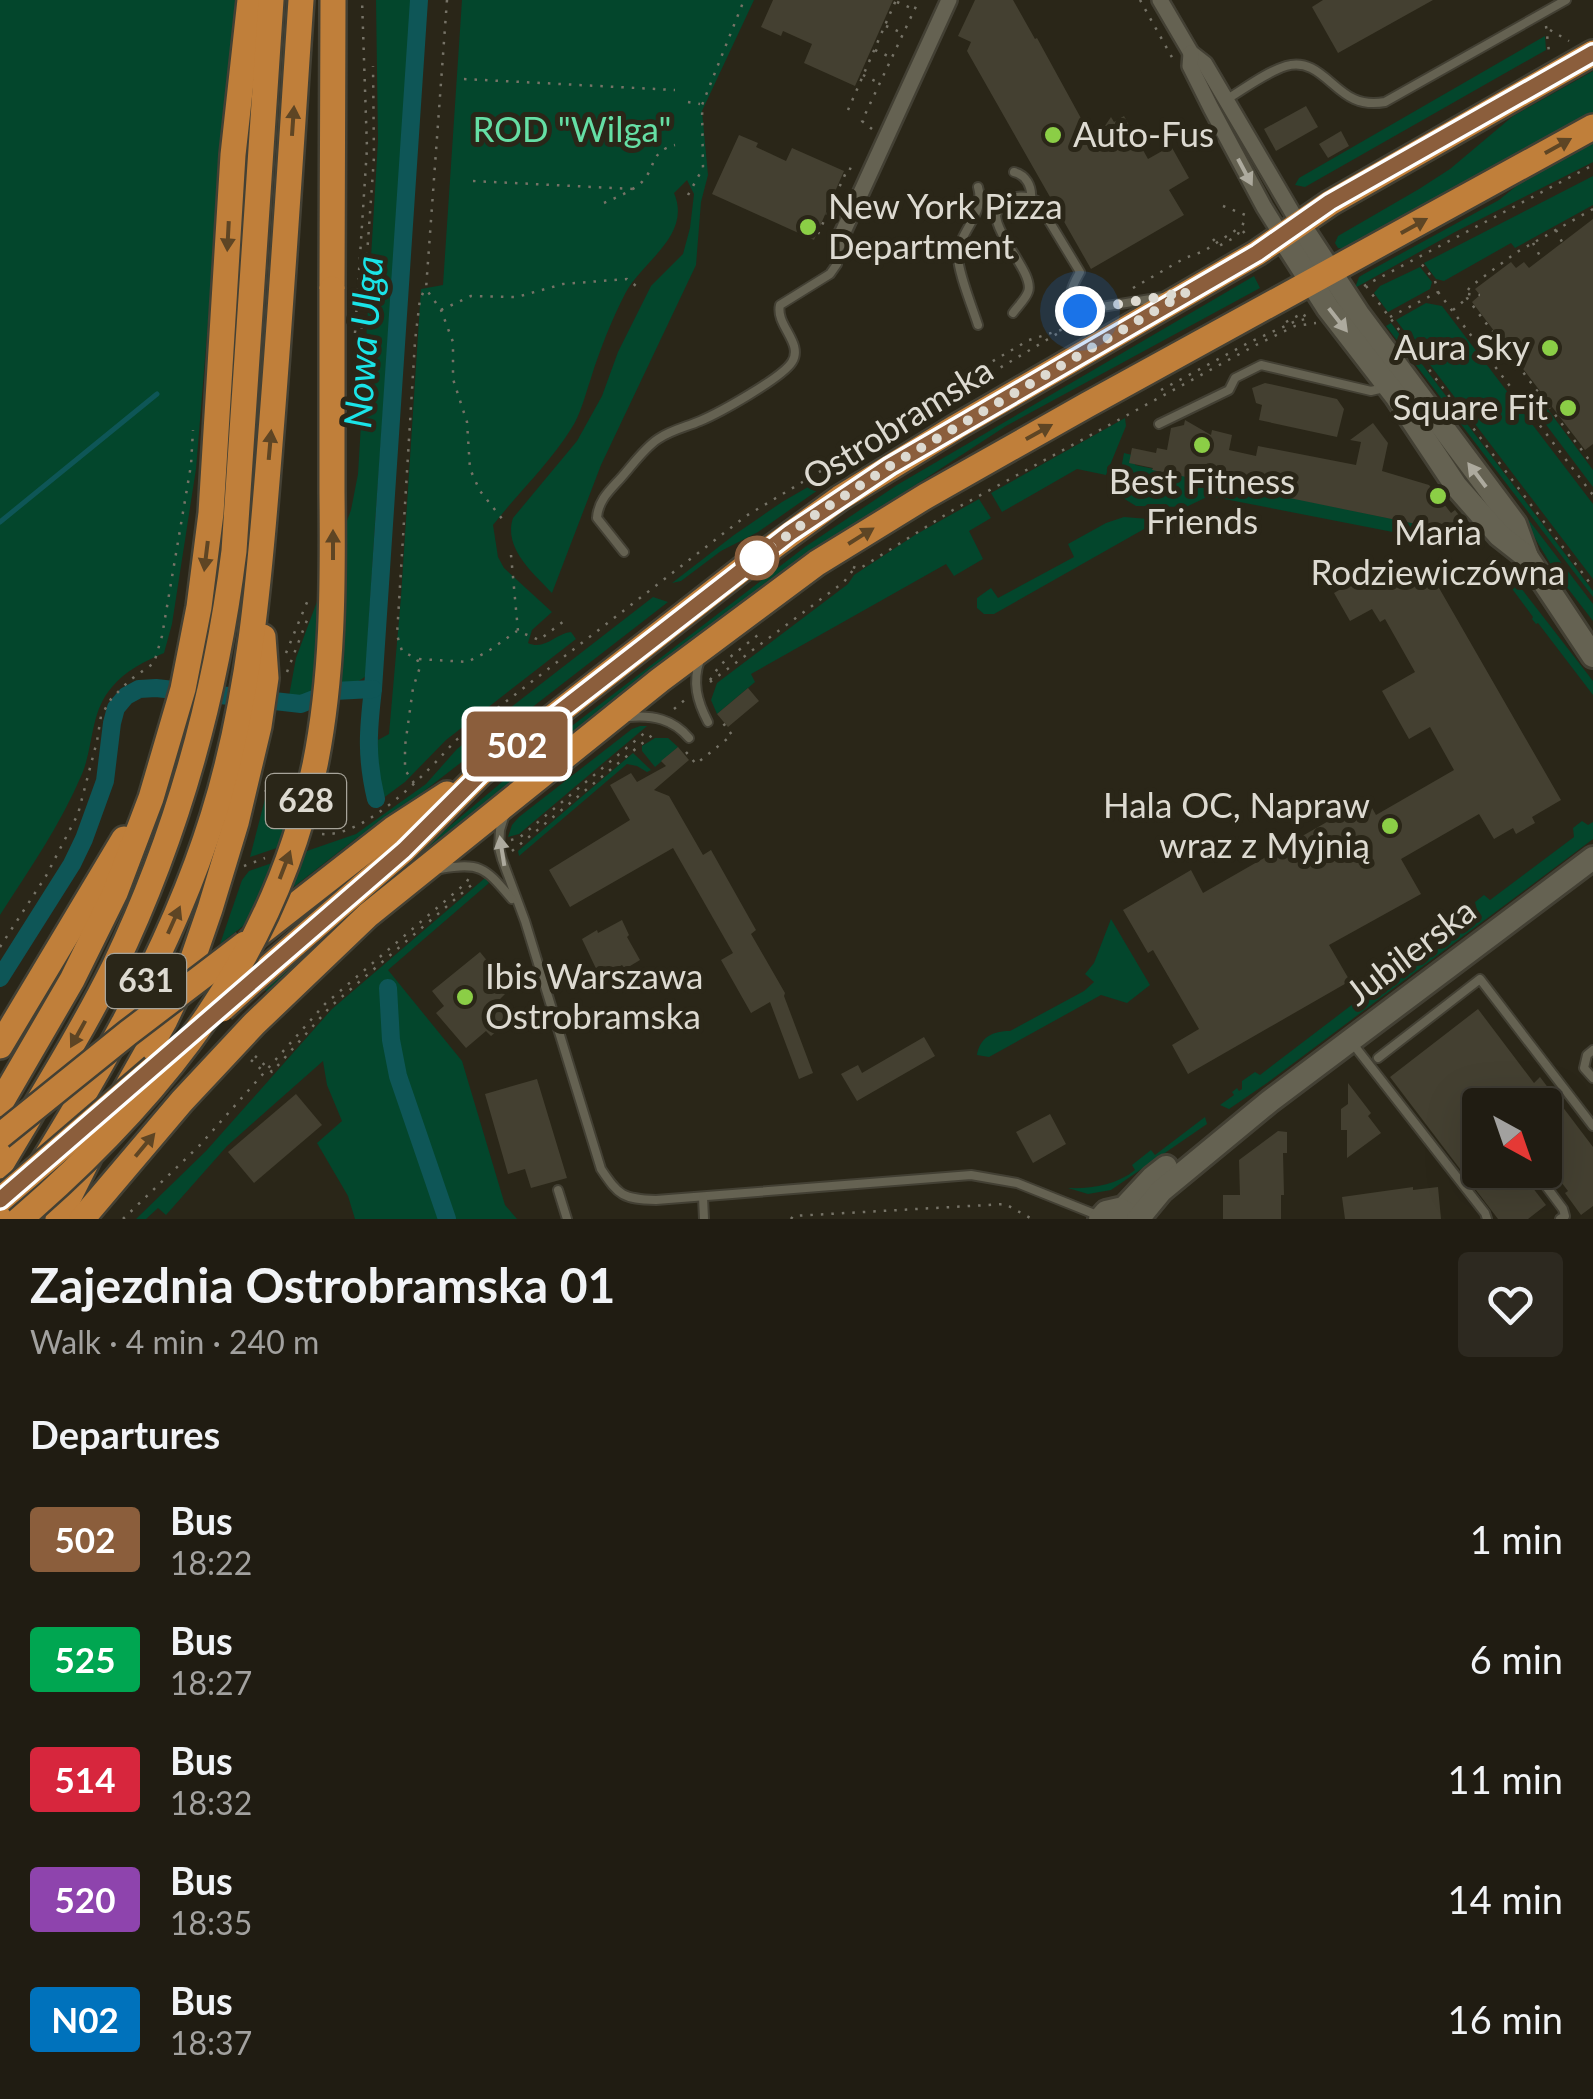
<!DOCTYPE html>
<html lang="en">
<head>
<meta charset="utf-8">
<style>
	:root { --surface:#201c12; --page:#2d2920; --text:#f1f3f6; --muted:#a2a19f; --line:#3d3a32 }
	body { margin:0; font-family:Lato,sans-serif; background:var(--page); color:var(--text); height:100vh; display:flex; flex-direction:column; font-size:38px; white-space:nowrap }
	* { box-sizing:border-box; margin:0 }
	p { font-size:32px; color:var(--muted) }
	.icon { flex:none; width:55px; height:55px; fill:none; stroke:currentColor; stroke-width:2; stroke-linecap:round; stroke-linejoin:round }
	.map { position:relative; height:1219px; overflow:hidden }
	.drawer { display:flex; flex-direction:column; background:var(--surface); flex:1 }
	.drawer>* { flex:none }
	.badge { padding:0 20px; border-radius:8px; font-size:35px; line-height:65px }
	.needle { width:65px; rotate:140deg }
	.buttons { position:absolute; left:1462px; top:1088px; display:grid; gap:20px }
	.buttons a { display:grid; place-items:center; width:100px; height:100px; border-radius:10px; background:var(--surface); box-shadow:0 10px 40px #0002,0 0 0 2px var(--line); font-size:50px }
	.you { position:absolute; width:50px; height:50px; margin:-25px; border:8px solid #fff; border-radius:50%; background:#1a73e8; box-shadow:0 0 0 15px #1a73e833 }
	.map>.badge { position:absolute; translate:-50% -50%; box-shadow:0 0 0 5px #fff }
	h2 { padding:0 30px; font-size:38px; line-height:90px }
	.round { display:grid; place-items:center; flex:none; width:105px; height:105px; border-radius:10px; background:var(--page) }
	.headline { display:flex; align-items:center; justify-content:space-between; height:170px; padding:0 30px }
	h1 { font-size:48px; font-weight:700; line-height:75px }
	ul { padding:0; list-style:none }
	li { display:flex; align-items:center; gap:30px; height:120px; padding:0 30px }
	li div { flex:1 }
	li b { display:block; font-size:38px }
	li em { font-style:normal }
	li .badge { min-width:110px; font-weight:700; text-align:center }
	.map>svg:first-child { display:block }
</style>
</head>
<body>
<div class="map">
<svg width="1593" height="1219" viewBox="0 0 1593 1219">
	<rect width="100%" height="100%" fill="#2a2618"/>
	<g fill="#03462c">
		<path d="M0,0h237l-14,139 -27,330 -24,155 -8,29c-19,8 -39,18 -52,34 -22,25 -18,58 -30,87 -21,50 -53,96 -82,141z"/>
		<path d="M376,0h37l-38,524 -7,111v39c-14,15 -59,24 -79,22l7,-38 55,-148 7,-36 20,-333z"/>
		<path d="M462,0h292l-52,111 6,64 -7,27 -5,63 -95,200 -49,128c-19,-20 -49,-45 -39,-75l64,-77 25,-45 16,-44 33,-66 32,-32 7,-26 4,-34 -7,-14 -13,13c18,42 -31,68 -48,99 -14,27 -26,57 -35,86 -6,17 -10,36 -20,51 -22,35 -52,63 -78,96l5,32 6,11 48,44 -20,18 -4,13c17,8 28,-10 43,-11l5,7 -130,101 -41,42 -23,17 -5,-23 1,-36 11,-6 12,-137 20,-308 22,-4z"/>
		<path d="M1545,36l1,14 -241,137 -10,-2 4,-7z"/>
		<path d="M1593,71v43l-244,136 -11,-2 -3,-5 3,-7 81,-47 31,-20 63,-53z"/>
		<path d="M1593,140v22l-138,70 -100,56 4,-11 5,-3 135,-74 26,-21z"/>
		<path d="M1593,176v29l-78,43 -4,-5 -67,38 -8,-2 -12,-16z"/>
		<path d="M1420,267l12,15 -2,7 -42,23 -14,-19 6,-7z"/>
		<path d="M1254,276l6,12 -254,138 -207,135 -363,282 -166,152 -5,-5 93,-82 -2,-3 178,-150 271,-208 92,-62z"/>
		<path d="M1426,303l16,3 151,198v75l-197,-259z"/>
		<path d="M1391,323l202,268v6l-207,-271z"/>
		<path d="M1437,400l156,204v17l-37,-48 -26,-43 -97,-128z"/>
		<path d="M1543,403l50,67v17l-58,-77z"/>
		<path d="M931,409l5,3 -13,11 -75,46 -90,63 -37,19 -40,30 -9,2 62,-48 48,-33 137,-79z"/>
		<path d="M1125,418l1,8 -20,49 -29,-6 -75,43 -11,-19z"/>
		<path d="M1124,453l12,3 -1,9 277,58 1,7 -4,5 -6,-1 -194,-38 -23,11 -50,-1 -13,-8 -2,-29z"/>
		<path d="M979,499l12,19 -22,13 14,28 -29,17 -8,-12 -195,110 4,8 -38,32 -6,-14 6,-17 131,-99 6,-9 61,-40z"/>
		<path d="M1124,517l36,3 -166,94h-10l-7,-6v-10l14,-10 7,10 76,-41 -6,-13 38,-21z"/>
		<path d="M1510,586l11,2 72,93v14l-55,-72 -2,1 -4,-5 1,-2z"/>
		<path d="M653,597l15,5 -307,238 -3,-3 -138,107 22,-64 7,-9 107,-37 70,-50 31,-35z"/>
		<path d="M640,726h7l-128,108 -11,3 4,-12 7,-8 113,-88z"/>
		<path d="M655,738h13l10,9 -23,20 -13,-16v-5z"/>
		<path d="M633,753l18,17 -4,2 -10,-6 -10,-2 -108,92 -1,-5z"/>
		<path d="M265,799l25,32 19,6 -59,20z"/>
		<path d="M1582,821l6,4 5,-3v17l-326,244 -38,26 -9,-4 14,-10 -2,-3 5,-4 2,3 3,-2v-8l13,-9 5,3 106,-81 -3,-6 12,-9 3,4 7,-6 2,1 90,-68 -2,-8 9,-7 6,5 84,-63 -1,-9z"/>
		<path d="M485,878l4,5 -101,87 74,91 43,144 12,14h-162l-7,-23 -31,-53 25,-22 -15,-36 -4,-24 -96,85 -61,69 -8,-7 -12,11h-10l70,-68 126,-142z"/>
		<path d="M1111,919l39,66 -23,18 -26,-8 -112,62 -12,-2c3,-18 16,-24 33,-24l74,-40 10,-9 -9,-8 9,-11z"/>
		<path d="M1205,1117l2,7 -96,66 -23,4 -20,-6c22,1 49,-3 67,-18l-3,-5 19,-15 4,5z"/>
	</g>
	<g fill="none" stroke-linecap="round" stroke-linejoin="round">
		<path stroke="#0e5657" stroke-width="5" d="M0,522l157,-128"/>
		<g stroke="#0e5657" stroke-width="18">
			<path d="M376,799c-10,-42 -8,-68 -3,-110l46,-689"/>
			<path d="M0,978l72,-114 12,-25 21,-58 7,-58 4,-15 10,-12 13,-7 17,-1 145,16 33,-13 39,-2"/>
			<path d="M388,988l3,52 7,36 49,143"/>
		</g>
	</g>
	<g fill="#444031">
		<path d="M773,0h120l-38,86 -51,-23 8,-19 -29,-13 -2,5 -20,-9z"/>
		<path d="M975,0h38l22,39 2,-1 57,104 17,-25 3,5 10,-6 24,43 23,-13 18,32 -20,12 15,25 -93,54 -124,-218 4,-9 -13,-6z"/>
		<path d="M1323,0h110l-95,53 -26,-46z"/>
		<path d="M1306,106l12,21 -42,24 -12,-22z"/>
		<path d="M1341,131l8,15 -21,12 -9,-14z"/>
		<path d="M739,135l19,8 -2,4 30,14 6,-13 52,23 -30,69 -102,-46z"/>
		<path d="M1593,219v225l-8,6 -113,-148 8,-7 -5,-6 36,-27 5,6 8,-6 5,6z"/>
		<path d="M1265,383l72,16 7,10 -7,28 -78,-17 3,-15 -6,-2 -4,-15z"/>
		<path d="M1185,420l26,15 1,-5 20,5 -3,15 27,6 2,-10 98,19 5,-23 -11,-2 23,-17 15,20 -6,28 47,14 22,28 4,-3 20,26 -323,-66 1,-2 -24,-5 3,-15 24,5 1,-5 10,2 4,-22 13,-3z"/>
		<path d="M1389,561l16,27 26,-14 130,226 -29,17 3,6 -19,11 -3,-6 -19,11 -15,-25 -78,45 20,35 -92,51 21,36 -162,93 -16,-29 27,-16 -46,-79 -5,3 -25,-43 68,-40 12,23 164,-94 9,16 78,-45 -24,-43 -21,12 -27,-48 33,-19 -30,-53 -5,3 -8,-13 -22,12 -16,-28z"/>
		<path d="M748,688l11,13 -31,26 -11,-13z"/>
		<path d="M678,747l11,13 -35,30 15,6 34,59 8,-5 45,80 -5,4 34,59 -1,3 29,77 -14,6 -29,-77 -19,11 -30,-53 12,-7 -60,-105 -103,59 -21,-37 81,-50 -20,-35 21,-12 6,9 29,-16 -5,-5z"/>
		<path d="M622,920l7,15 -2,2 13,23 -15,9 -3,-4 -22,12 -18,-38 15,-9 1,3z"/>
		<path d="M480,952l26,32 -6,4 5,6 -5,5 4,6 -1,21 -12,10 -5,-5 -20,17 -30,-35 8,-7 -12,-15z"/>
		<path d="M1478,1009l56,74 6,-6 53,70v59l-12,9 -16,-22 3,-2 -23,-30v-56h-65v65h39l27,35 -18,14h-30l-108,-142z"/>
		<path d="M924,1037l11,19 -78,45 -16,-27 17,-9 4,8z"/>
		<path d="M537,1079l30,99 -36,10 -6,-19 -17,5 -23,-80z"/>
		<path d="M1348,1083l23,30 -3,3 13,17 -34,25v-28h-6v-21l7,-5z"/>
		<path d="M296,1094l26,31 -68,58 -26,-31z"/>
		<path d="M1050,1114l16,30 -33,19 -17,-31z"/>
		<path d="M1278,1131l9,1v21h-4l1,42h-3v24h-58v-24h17l-1,-35z"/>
		<path d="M1413,1187v3l25,-3 3,32h-96l-3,-22z"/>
	</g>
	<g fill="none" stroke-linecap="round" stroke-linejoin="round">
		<defs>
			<g id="lane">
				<path d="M1224,101c19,-11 40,-28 62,-35 30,-9 45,23 68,33 11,5 20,5 31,3l181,-102"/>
				<path d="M1014,172c12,3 18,14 17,26"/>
				<path d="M1013,313c4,-6 12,-13 15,-21 7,-17 -31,-54 -32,-77 7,-18 24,-23 41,-14l43,71c-10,18 -11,19 -3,39l86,-14"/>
				<path d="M978,325c-5,-16 -21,-55 -20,-70 2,-26 28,-41 20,-68"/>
				<path d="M1159,424l70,-34 6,-12 26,-13 110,26 13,-3"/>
				<path d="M624,552l-27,-34c1,-17 12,-27 23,-39 12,-13 23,-30 38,-40 13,-9 28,-12 42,-18 19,-8 82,-43 92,-59 12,-19 -17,-37 -12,-57l50,-31 7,-10"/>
				<path d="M700,660c-8,22 -3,41 8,62"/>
				<path d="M629,717c24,-2 44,2 60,21"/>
				<path d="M504,817l-4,13 -1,18 3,11 23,62 76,248c18,27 22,30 55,31l315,-25 46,8 80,32"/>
				<path d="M440,869c42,-7 45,-1 72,30"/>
				<path d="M1353,1044l132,169 2,6"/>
				<path d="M1593,1050l-6,5 -3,13 9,10"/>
				<path d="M1378,1058l102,-79 113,147"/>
				<path d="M1534,1170l29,39 2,7 -5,3"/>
				<path d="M558,1190l9,29"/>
				<path d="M703,1197l1,22"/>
			</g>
			<g id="street">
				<path d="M1160,0l31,53 14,11 94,160"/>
				<path d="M1191,53l-1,13 21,42 53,99 18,29"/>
				<path d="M837,245l112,-245"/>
			</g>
			<g id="secondary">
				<path d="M1299,224l59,90 157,210 12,33 66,99"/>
				<path d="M1282,236l46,72 68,88 60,90 43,49 28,22"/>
				<path d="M1122,1210l30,-32 14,-11"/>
				<path d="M1100,1219l6,-7 13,-3 13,7"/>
				<path d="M1138,1219l23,-28 109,-90 323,-243"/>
			</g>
			<g id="primary">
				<path d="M332,289l1,-289"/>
				<path d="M251,940l142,-111 54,-35"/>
				<path d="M255,979l149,-129 77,-77 260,-203 99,-72 116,-71 301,-174 73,-50 263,-150"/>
				<path d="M0,1046l124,-207"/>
				<path d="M125,1091l40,-71 25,-53 20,-58 26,-86 23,-97 7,-48 -3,-41"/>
				<path d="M0,1104l72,-124 43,-87 36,-95 32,-109 16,-82 12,-94 22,-358 17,-155"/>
				<path d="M0,1166c39,-66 80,-131 114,-199 63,-131 102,-272 120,-416l37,-551"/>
				<path d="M8,1219c79,-128 160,-258 205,-403 38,-122 47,-245 57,-372 12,-148 21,-296 31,-444"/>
				<path d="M58,1219l31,-62"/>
				<path d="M82,1219l100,-118 72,-77 114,-109 292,-235 157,-117 109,-67 161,-91 506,-278"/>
			</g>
		</defs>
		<use href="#lane" stroke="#434034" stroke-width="12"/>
		<use href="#street" stroke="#434034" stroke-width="20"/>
		<use href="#secondary" stroke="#434034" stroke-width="28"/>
		<use href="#primary" stroke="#434034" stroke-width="30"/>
		<g stroke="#767367" stroke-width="2.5" stroke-dasharray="2.5 8" stroke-linecap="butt">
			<path d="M447,0l-21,289 15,21 12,32v37l14,43 3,47 10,22 23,29"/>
			<path d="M1140,0l34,61"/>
			<path d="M897,2l16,7"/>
			<path d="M886,26l16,7"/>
			<path d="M1546,26l3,26"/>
			<path d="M1550,30l19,11"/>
			<path d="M875,50l15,7"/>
			<path d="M863,75l16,8"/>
			<path d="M464,79l211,11"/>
			<path d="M688,102l12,2"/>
			<path d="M848,110l48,-110"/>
			<path d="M872,129l-10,-8 57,-121"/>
			<path d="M473,181l160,8"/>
			<path d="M688,195l15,-27 -1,-63 42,-105"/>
			<path d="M604,203c13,-6 27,-11 38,-21 15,-16 7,-30 33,-37"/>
			<path d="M1223,206l25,10"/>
			<path d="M1593,209l-76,43 -47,35 -4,6 1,5 126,167"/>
			<path d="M1556,230l6,12"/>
			<path d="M818,234l30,-66 6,2"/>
			<path d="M1213,239l6,7 18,-10 8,-16"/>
			<path d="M1533,243l8,15"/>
			<path d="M852,255l5,-11"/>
			<path d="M1364,286l229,-121"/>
			<path d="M1366,286l227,301"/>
			<path d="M1133,288l52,-30 19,-7 32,-21h6l5,6"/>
			<path d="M1438,292l155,203"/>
			<path d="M1468,294l12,1"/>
			<path d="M441,310l30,-14 46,1 46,-13 64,-5 13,10"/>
			<path d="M1453,310l13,-11"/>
			<path d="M1390,317l48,-25 -3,-11 -15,-19"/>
			<path d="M1286,322l17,-9 3,5"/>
			<path d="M355,333l12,-185 -5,-148"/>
			<path d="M1491,360l13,-10"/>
			<path d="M1161,390l89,-48 46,-21 15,-3"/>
			<path d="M925,408l6,-11 98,-57 35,-11"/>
			<path d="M355,423l19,-266 -1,-91"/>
			<path d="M511,555l7,76 21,9 29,-22"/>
			<path d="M853,567l6,2 94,-59 303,-165 39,-19 21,-3"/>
			<path d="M286,653l24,-58"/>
			<path d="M419,659l48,3 20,-10 30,-21"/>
			<path d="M287,672l22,-57"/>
			<path d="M710,680l10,-15 38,-30"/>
			<path d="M710,682l134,-100 12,-16"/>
			<path d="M674,709l13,-11"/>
			<path d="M686,752l10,12 36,-29 -12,-16"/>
			<path d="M414,783l-9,-13v-24l8,-58 7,-21 -3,-8 -15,-8 -5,-16 18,-294 5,-42 5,-10"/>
			<path d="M265,790l16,22"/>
			<path d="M322,834c43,4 106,-62 133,-93l291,-225 178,-107 22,-9 129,-77"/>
			<path d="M511,840l8,-2 129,-108"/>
			<path d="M512,851l144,-119"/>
			<path d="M244,866l21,-8"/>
			<path d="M0,947l46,-71 32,-62 19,-73 4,-25 10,-17 19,-19 24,-17 8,-27 29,-171 2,-35"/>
			<path d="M255,1056l17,16 58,-65 145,-125"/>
			<path d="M251,1060l12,11"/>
			<path d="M123,1219l77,-74 125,-141 141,-121 3,-5"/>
			<path d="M791,1219l2,-3 212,-12 27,15"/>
		</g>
		<use href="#lane" stroke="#656252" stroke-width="8"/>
		<use href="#street" stroke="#656252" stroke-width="15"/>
		<use href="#secondary" stroke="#656252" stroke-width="22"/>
		<use href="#primary" stroke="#c07f3a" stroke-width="25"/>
		<defs>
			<g id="primary-bridge">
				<path d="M222,1009l33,-30"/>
				<path d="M0,1136l128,-103 117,-89"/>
				<path d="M0,1200l154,-132"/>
				<path d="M20,1219c145,-125 255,-263 295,-454 18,-89 18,-181 17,-272 0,-68 0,-136 0,-204"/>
			</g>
		</defs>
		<use href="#primary-bridge" stroke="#434034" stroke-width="30" stroke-linecap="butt"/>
		<use href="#primary-bridge" stroke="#c07f3a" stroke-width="25"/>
	</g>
	<defs><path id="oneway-solid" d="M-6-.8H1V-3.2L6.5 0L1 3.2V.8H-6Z" transform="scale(2.5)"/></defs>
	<g fill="#5e4524">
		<use href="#oneway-solid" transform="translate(293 121) rotate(-86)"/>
		<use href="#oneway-solid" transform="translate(1558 146) rotate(-29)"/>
		<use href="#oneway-solid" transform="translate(1414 226) rotate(-29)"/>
		<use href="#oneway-solid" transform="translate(228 236) rotate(93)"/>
		<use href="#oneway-solid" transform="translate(1039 432) rotate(-29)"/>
		<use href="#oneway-solid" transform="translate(270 445) rotate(-85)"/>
		<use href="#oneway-solid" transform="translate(861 536) rotate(-32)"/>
		<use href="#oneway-solid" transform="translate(333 545) rotate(-90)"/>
		<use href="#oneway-solid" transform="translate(206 556) rotate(97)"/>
		<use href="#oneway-solid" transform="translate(285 865) rotate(-69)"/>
		<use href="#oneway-solid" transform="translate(174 920) rotate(-66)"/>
		<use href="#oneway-solid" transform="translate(78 1034) rotate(119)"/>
		<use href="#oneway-solid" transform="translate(145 1145) rotate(-50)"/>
	</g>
	<g fill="#adaa9e">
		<use href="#oneway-solid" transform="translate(1245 172) rotate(62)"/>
		<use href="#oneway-solid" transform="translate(1338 320) rotate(52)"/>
		<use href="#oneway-solid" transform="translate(1477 475) rotate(-127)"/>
		<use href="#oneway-solid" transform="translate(502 851) rotate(-99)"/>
	</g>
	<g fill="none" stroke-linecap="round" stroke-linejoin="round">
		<defs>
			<path id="line" d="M0,1200l404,-350 77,-77 309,-240 100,-67 367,-213 73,-51 263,-149"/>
		</defs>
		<use href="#line" stroke="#fff" stroke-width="22"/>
		<use href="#line" stroke="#8b5e3c" stroke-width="15"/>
		<path stroke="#dddad1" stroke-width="10" stroke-dasharray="0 18" d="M757,558l58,-43 75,-49 297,-174 -107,19"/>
	</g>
	<g fill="#8bce46" stroke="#2a2618" stroke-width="4">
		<circle cx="1053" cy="135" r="10"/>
		<circle cx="808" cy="227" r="10"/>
		<circle cx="1550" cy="348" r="10"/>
		<circle cx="1568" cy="408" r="10"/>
		<circle cx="1202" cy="445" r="10"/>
		<circle cx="1438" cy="496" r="10"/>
		<circle cx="1390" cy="826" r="10"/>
		<circle cx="465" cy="997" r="10"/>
	</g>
	<circle fill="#fff" stroke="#8b5e3c" stroke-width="5" cx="757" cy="558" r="20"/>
	<g text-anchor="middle" stroke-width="10" stroke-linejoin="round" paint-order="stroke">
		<g fill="#2a2618" stroke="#a7a49a" stroke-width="2.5">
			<rect x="266" y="774" width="80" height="54" rx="8"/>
			<rect x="106" y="954" width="80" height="54" rx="8"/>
		</g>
		<g font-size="32" font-weight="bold" fill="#dddad1">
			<text x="306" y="812">628</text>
			<text x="146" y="992">631</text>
		</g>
		<g font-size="35" fill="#65dfa5" stroke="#2a2618">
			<text x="572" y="142">ROD "Wilga"</text>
		</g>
		<g font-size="35" fill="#dddad1" stroke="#2a2618" text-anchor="start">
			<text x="1073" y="147">Auto-Fus</text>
			<text x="828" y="219">New York Pizza<tspan x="828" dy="40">Department</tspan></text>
			<text x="1530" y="360" text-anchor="end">Aura Sky</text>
			<text x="1548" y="420" text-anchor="end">Square Fit</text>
			<text x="1202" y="494" text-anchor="middle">Best Fitness<tspan x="1202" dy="40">Friends</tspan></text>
			<text x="1438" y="545" text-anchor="middle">Maria<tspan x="1438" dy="40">Rodziewiczówna</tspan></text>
			<text x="1370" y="818" text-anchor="end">Hala OC, Napraw<tspan x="1370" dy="40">wraz z Myjnią</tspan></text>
			<text x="485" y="989">Ibis Warszawa<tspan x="485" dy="40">Ostrobramska</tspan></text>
		</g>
		<g font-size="35" fill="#dddad1" stroke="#2a2618">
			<text transform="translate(898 424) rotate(-32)" y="12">Ostrobramska</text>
			<text transform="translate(1411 952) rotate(-37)" y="12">Jubilerska</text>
		</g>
		<g font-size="38" font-style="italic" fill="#1ae4e7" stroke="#2a2618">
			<text transform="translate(364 342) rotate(-86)" y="13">Nowa Ulga</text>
		</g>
	</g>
</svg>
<div class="buttons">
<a><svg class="needle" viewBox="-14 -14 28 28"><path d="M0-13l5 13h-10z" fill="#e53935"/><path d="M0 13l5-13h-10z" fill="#a2a19f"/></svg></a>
</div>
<div class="you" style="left:1080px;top:311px"></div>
<b class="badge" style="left:517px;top:744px;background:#8b5e3c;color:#fff">502</b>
</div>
<section class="drawer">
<div class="headline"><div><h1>Zajezdnia Ostrobramska 01</h1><p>Walk · 4 min · 240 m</p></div><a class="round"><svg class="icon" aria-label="heart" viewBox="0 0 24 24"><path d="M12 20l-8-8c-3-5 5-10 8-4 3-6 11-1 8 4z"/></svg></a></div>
<h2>Departures</h2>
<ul>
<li><span class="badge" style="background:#8b5e3c;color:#fff">502</span><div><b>Bus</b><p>18:22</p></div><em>1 min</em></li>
<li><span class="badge" style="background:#00a651;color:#fff">525</span><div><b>Bus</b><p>18:27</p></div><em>6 min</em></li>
<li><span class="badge" style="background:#d7263d;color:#fff">514</span><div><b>Bus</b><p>18:32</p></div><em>11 min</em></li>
<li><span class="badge" style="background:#8e44ad;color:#fff">520</span><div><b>Bus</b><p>18:35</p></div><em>14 min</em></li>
<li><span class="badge" style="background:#0072bc;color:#fff">N02</span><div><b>Bus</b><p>18:37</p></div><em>16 min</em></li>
</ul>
</section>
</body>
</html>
